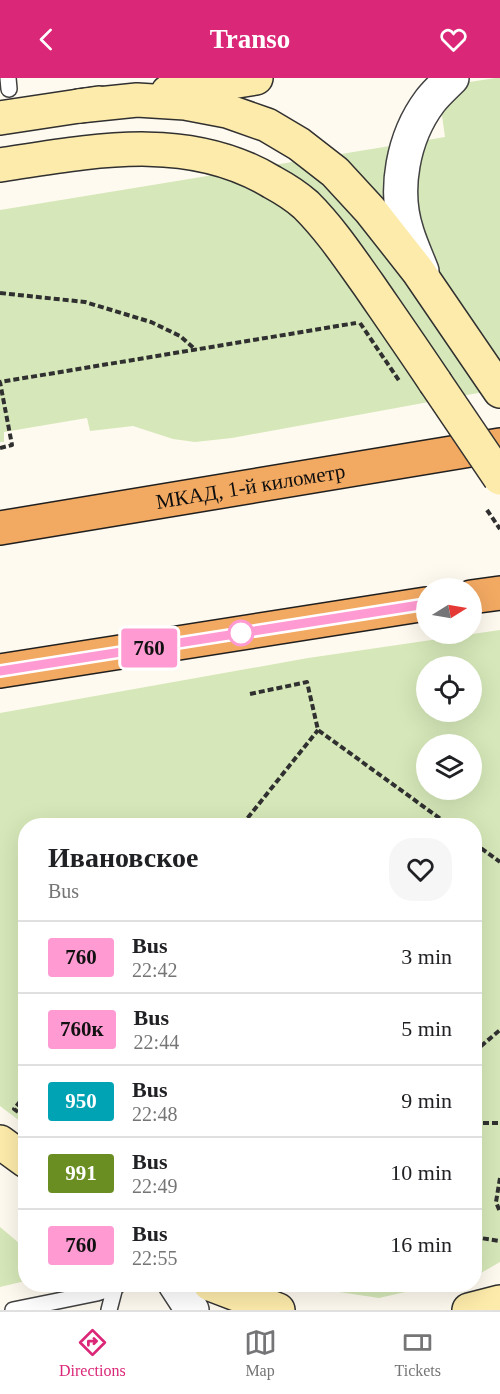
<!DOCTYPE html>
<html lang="en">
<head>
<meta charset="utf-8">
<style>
	:root { --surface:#fff; --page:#f6f6f6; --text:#202124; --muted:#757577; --line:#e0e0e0; --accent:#db2777 }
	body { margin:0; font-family:Georgia,serif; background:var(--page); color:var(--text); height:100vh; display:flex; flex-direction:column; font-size:22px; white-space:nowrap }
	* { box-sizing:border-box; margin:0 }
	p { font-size:20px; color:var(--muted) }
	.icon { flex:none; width:33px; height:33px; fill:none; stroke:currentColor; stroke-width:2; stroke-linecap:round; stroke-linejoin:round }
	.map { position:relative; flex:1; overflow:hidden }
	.details { position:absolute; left:18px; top:740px; width:464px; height:474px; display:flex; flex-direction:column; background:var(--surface); border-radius:24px; box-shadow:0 6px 24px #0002 }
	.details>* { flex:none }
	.badge { padding:0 12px; border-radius:4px; font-size:21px; line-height:39px }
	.needle { width:39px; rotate:79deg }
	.fabs { position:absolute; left:416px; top:500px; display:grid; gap:12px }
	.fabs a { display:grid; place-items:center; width:66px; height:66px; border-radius:50%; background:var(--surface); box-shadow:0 6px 24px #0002; font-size:30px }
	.map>.badge { position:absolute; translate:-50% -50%; box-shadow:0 0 0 3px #fff }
	.round { display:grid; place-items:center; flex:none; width:63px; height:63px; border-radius:24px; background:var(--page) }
	.summary { display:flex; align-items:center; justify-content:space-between; height:102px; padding:0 30px }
	h1 { font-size:28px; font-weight:600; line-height:45px }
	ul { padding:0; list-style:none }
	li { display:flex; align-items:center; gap:18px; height:72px; padding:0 30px; border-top:2px solid var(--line) }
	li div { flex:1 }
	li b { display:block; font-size:22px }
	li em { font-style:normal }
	li .badge { min-width:66px; font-weight:700; text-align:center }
	header { display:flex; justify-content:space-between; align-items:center; height:78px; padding:0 30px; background:var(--accent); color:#fff; font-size:27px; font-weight:600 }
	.tab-bar { display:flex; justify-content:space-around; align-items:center; height:84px; border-top:2px solid var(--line); background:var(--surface); font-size:16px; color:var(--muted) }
	.tab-bar a { display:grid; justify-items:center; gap:3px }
	.tab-bar .current { color:var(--accent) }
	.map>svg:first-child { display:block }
</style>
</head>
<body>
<header><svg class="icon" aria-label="back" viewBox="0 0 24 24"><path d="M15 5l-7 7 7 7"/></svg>Transo<svg class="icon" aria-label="heart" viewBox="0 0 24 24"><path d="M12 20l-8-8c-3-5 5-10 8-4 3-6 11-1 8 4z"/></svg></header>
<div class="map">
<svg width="500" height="1232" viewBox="0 0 500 1232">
	<rect width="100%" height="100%" fill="#fffaef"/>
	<g fill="#d6e8b9" fill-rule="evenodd">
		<path d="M495,0h5v311l-268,49 -37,4 -22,-3 -40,-13 -43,5 -3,-13 -83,14v10h-4v-232l445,-73 -7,-50z"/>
		<path d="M500,552v632l-26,15v-452h-448l-1,300 -25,-19v-393l308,-55zM426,588h45v45h-45zM426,666h45v45h-45z"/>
		<path d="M0,1149l26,22 -1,32 -25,6z"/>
		<path d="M286,1206h154l-61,14z"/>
	</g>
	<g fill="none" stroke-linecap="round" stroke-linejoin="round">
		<defs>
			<g id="service">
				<path d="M8,0l1,11"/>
				<path d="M13,1232l84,-17 18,-6 5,-3"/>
				<path d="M109,1232l6,-23"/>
			</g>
			<g id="tertiary">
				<path d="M422,193c-5,-13 -11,-26 -15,-39 -14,-42 -4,-95 23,-131 6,-8 15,-16 22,-23"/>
				<path d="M175,1206l17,26"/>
			</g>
			<g id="secondary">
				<path d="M168,14l88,-14"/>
				<path d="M79,28l58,-6 48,3 42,8 40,14 32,19 36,28 35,38 48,61 82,120"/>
				<path d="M0,40l99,-15"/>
				<path d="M0,87c91,-14 188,-34 272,17 11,6 24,14 34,23 24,24 42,51 62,79 22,32 45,65 67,98"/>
				<path d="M0,1064l26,19"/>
				<path d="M210,1206l68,26"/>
				<path d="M469,1232l31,-8"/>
			</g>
			<g id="trunk">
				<path id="s1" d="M0,450l500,-83"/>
				<path d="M471,519l29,-4"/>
				<path d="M0,593l426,-67"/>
			</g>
		</defs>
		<use href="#service" stroke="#414141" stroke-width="18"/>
		<use href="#tertiary" stroke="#414141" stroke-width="36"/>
		<use href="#secondary" stroke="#303030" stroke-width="36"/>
		<use href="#trunk" stroke="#1f1f1f" stroke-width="36"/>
		<g stroke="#303030" stroke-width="4" stroke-dasharray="6 3" stroke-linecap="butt">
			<path d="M0,215l85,9 66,20 29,14 16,14"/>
			<path d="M0,370l12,-3 -12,-63 356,-59"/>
			<path d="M250,616l57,-12 11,48 131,95"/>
			<path d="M242,747l76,-95"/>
			<path d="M474,765l26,19"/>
			<path d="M474,974l26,-22"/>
			<path d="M18,1034l-4,-3 12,-15"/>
			<path d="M474,1045h26"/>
			<path d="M500,1100l-4,24 4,10"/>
			<path d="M474,1159l26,4"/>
		</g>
		<use href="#service" stroke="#fff" stroke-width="15"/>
		<use href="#tertiary" stroke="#fff" stroke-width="33"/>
		<use href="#secondary" stroke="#fdebab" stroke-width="33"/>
		<use href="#trunk" stroke="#f2a962" stroke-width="33"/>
		<defs>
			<path id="secondary-bridge" d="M435,304l65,96"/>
		</defs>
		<use href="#secondary-bridge" stroke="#303030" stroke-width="36" stroke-linecap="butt"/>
		<g stroke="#303030" stroke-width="4" stroke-dasharray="6 3" stroke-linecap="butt">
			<path d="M360,245l40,59"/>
			<path d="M487,432l13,19"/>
		</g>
		<use href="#secondary-bridge" stroke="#fdebab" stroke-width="33"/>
	</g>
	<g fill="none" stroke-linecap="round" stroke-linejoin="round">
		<defs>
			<path id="line" d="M0,593l426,-67"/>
		</defs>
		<use href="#line" stroke="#fff" stroke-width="14"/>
		<use href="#line" stroke="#ff9ad2" stroke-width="9"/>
	</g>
	<circle fill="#fff" stroke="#ff9ad2" stroke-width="3" cx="241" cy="555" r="12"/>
	<g text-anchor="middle" stroke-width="6" stroke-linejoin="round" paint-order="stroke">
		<g font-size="21" fill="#0e0e0e" stroke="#fff">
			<text dy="7" stroke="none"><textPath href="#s1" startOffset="254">МКАД, 1-й километр</textPath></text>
		</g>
	</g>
</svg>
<div class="fabs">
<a><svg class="needle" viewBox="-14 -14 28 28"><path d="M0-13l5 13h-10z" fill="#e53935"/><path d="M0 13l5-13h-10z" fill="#757577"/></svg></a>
<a><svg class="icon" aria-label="locate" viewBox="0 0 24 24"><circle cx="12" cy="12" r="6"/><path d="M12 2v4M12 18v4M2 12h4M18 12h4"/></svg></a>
<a><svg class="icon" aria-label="layers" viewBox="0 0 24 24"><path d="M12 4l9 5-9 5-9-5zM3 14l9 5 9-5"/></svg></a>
</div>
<b class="badge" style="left:149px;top:570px;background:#ff9ad2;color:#111">760</b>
<section class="details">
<div class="summary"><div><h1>Ивановское</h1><p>Bus</p></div><a class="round"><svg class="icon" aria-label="heart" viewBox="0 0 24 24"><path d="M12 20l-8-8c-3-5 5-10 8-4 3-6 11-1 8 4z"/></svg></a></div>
<ul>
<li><span class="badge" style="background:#ff9ad2;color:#111">760</span><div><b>Bus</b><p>22:42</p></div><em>3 min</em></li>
<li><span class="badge" style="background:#ff9ad2;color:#111">760к</span><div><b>Bus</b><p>22:44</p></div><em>5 min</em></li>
<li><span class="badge" style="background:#00a3b4;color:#fff">950</span><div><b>Bus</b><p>22:48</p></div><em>9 min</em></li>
<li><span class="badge" style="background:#6b8e23;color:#fff">991</span><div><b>Bus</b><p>22:49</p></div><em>10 min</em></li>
<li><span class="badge" style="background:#ff9ad2;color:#111">760</span><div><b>Bus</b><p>22:55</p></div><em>16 min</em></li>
</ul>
</section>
</div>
<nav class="tab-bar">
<a class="current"><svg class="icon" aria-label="directions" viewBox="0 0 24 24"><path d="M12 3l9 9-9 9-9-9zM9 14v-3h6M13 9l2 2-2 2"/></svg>Directions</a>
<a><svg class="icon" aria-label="map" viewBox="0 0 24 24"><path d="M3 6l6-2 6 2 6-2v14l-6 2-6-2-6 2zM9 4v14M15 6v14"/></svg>Map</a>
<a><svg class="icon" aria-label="tickets" viewBox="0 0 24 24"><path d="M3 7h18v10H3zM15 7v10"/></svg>Tickets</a>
</nav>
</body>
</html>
